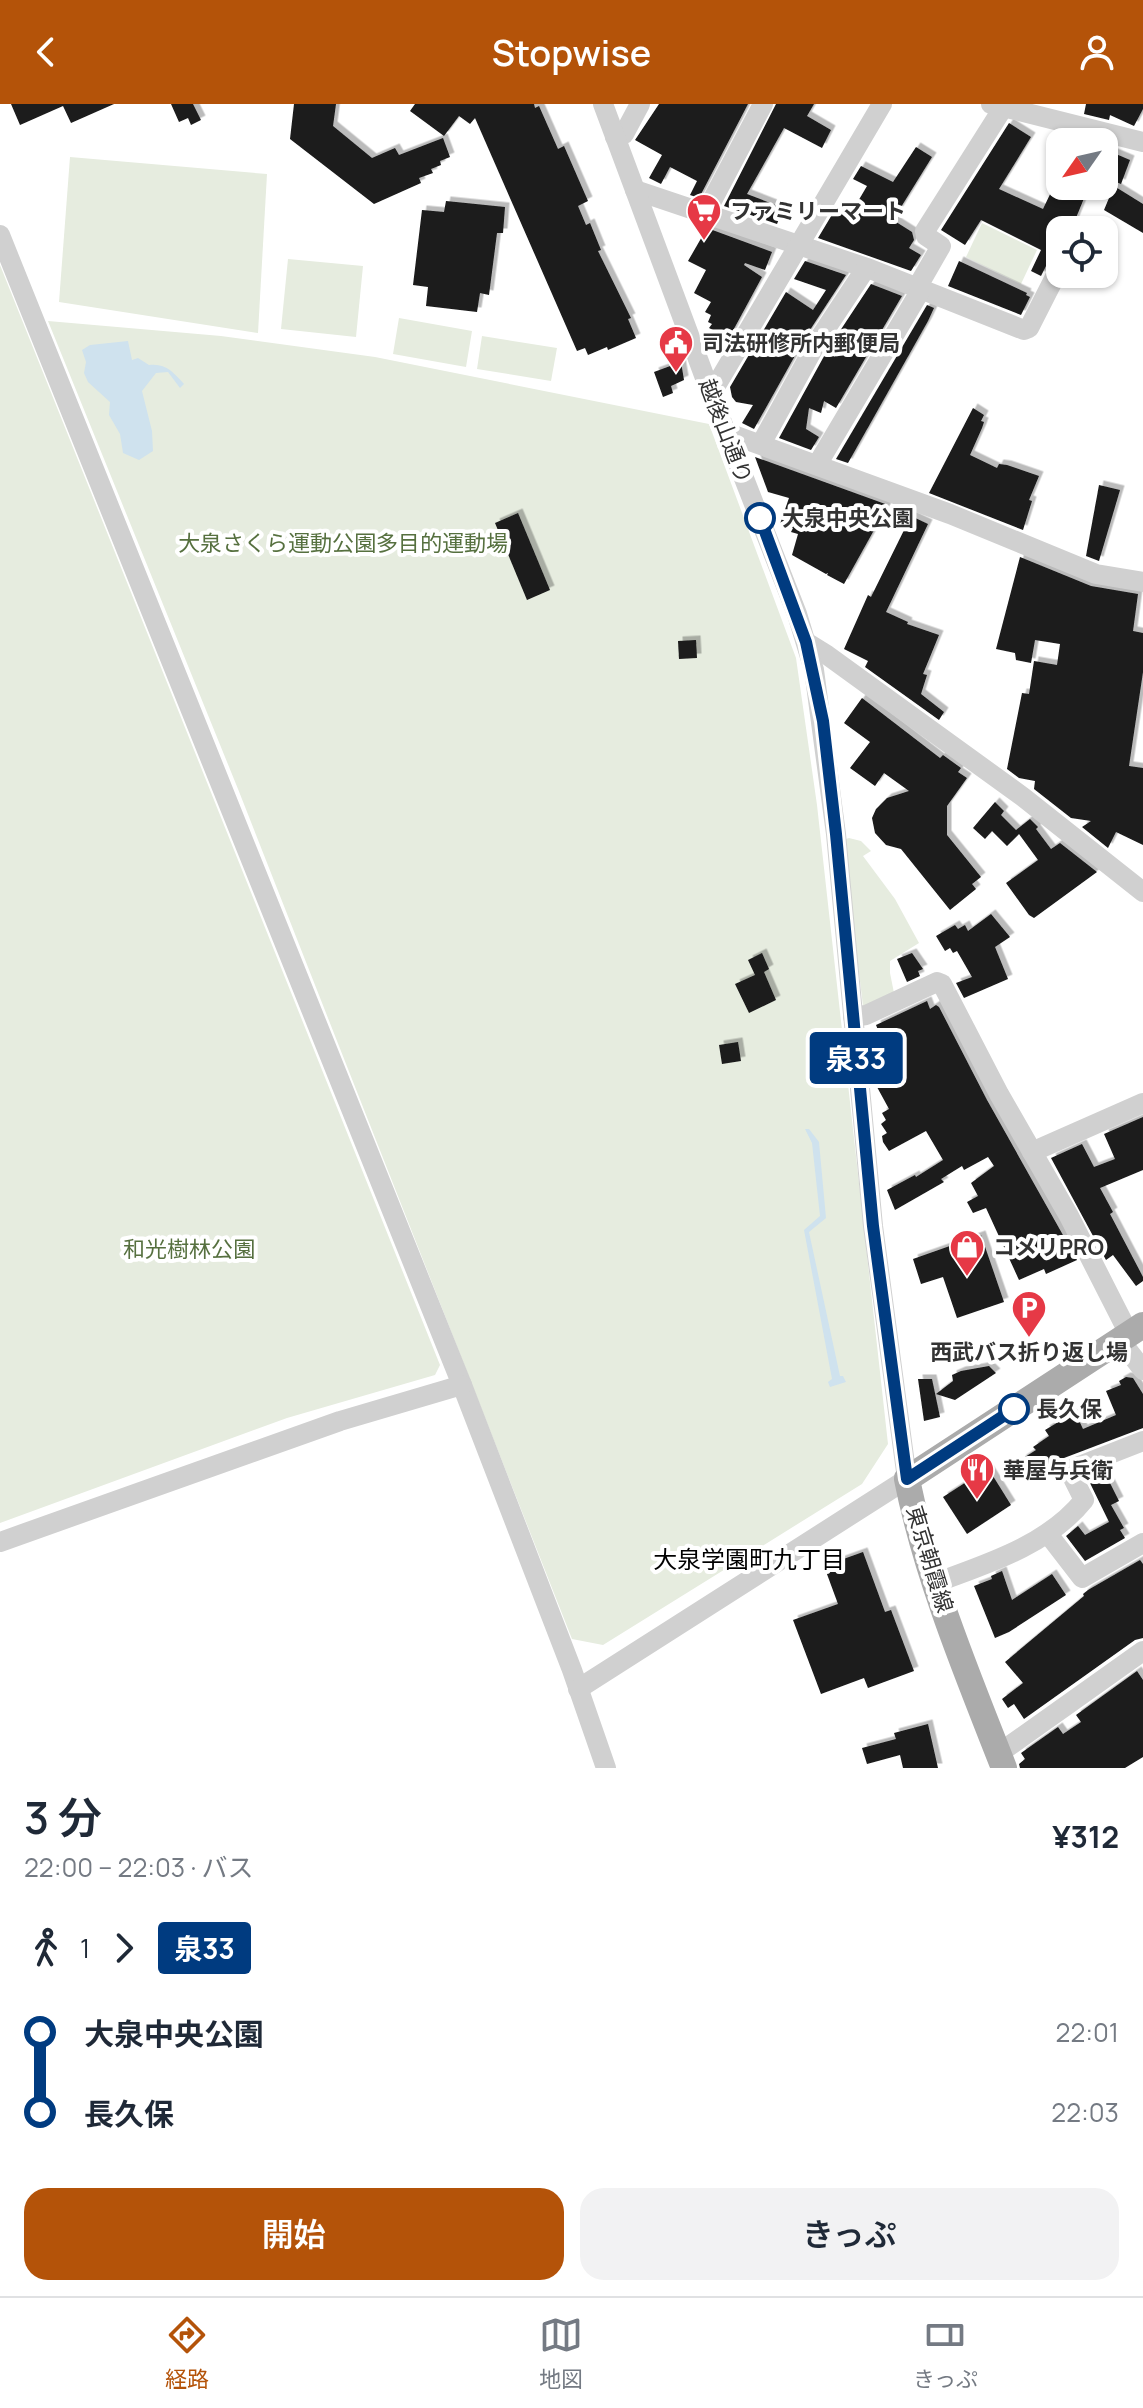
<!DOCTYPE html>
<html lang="ja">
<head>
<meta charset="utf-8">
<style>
	:root { --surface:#fff; --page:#f2f2f3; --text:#1f2937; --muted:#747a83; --line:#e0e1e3; --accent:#b45309 }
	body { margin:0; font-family:Manrope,"Noto Sans JP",sans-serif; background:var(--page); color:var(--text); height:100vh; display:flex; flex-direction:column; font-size:30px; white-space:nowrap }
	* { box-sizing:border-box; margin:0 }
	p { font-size:26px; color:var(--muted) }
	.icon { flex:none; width:44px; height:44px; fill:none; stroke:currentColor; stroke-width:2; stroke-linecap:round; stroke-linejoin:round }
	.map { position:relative; height:1664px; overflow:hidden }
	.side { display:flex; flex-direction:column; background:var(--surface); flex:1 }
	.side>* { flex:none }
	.badge { padding:0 16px; border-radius:6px; font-size:28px; line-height:52px }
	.needle { width:52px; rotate:236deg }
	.tools { position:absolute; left:1046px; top:24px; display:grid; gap:16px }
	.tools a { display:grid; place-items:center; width:72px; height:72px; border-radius:16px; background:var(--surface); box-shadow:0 2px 6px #0004; font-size:40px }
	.map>.badge { position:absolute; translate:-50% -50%; box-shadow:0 0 0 4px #fff }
	.legs { display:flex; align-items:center; gap:12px; height:88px; padding:0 24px; font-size:26px }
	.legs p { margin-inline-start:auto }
	.overview { display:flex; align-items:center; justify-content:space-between; height:136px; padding:0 24px }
	h1 { font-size:44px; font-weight:600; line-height:60px }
	.cta { display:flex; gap:16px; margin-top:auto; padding:16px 24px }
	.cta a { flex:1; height:92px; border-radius:24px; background:var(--accent); color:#fff; font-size:32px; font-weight:600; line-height:92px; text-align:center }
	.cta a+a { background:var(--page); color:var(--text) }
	ul { padding:0 24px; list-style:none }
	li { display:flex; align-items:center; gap:28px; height:80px; font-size:30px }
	li i { display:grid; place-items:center; width:12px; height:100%; margin:0 10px; background:currentColor }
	li i::after { content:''; width:20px; height:20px; margin:-10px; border:6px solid; border-radius:50%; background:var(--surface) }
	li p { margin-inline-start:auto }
	li:first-child i { background:linear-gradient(#0000 50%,currentColor 0) }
	li:last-child i { background:linear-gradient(currentColor 50%,#0000 0) }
	header { display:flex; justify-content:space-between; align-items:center; height:104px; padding:0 24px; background:var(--accent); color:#fff; font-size:36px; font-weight:600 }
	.tabs { display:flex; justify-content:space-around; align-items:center; height:112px; border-top:2px solid var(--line); background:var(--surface); font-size:22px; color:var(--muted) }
	.tabs a { display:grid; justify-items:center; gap:4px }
	.tabs .current { color:var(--accent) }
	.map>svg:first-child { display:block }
</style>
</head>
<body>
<header><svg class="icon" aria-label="back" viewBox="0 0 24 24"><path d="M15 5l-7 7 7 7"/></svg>Stopwise<svg class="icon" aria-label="person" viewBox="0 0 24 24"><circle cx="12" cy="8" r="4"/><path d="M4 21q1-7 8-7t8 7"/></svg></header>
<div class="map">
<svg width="1143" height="1664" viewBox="0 0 1143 1664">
	<defs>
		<filter id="shadow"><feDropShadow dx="4.5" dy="-4.5" stdDeviation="0" flood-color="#0004"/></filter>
	</defs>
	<rect width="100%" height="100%" fill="#fff"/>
	<g fill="#e6ecdf">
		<path d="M70,53l197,17 -9,159 -199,-31z"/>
		<path d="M982,119l55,27 -16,34 -55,-27z"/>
		<path d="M288,155l75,7 -7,71 -75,-8z"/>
		<path d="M0,161l440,1100 -5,10 -148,43 -287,105z"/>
		<path d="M399,214l73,13 -6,36 -73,-13z"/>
		<path d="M48,217l173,15 154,21 334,67 87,234 21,147 71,639 -26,40 -259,161 -31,-6 -334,-850z"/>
		<path d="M482,232l75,12 -6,33 -74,-12z"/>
		<path d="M849,734l12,3 10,10 -8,5 32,43 24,44 -29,18v12l4,20 -31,13 -20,-166z"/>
	</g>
	<g fill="#cfe2ee">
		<path d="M128,237l4,19 6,-2 11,7c17,-2 24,7 35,19l-4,4 -12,-16 -12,1 -14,18 10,40 1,20 -14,9 -16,-7 -3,-19 -11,-19 1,-13 -22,-20 -4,-9 2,-11 -4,-12 8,-5z"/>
		<path d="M805,1025h4l10,13 7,76 -17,14 31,144h3l3,6 -16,5 -2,-5 4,-3 -28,-149 16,-14 -8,-73z"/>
	</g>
	<g fill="#1a1a1a" filter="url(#shadow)">
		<path d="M11,0h103l-43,19 -8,-17 -43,19z"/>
		<path d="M171,0h22l8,16 -10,5 -3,-7 -9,4z"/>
		<path d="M294,0h42l-3,22 39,32 23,-10 4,7 44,-17 7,19 -10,4 1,4 -10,4 2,4 -14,5 2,5 -47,21 -84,-65z"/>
		<path d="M415,0h119l1,4 4,-2 19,43 6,-3 24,55 -10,5 8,19 4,-2 11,27 -3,1 33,67 -3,1 8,19 -28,12 -1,-3 -19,8 -3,-7 -8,3 -102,-233 -5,6 -11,-8 -15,20 -34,-25z"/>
		<path d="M659,0h89l-49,94 -9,-3 7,-14 -27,-14 -9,17 -12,-6 13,-23 -27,-15z"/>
		<path d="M776,0h38l-7,12 24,14 -9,18 -38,-20 -37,66 36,14 -6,16 -53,-18z"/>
		<path d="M1086,0h57v5l-9,17 -24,-11 -1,5 -25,-6z"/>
		<path d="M1009,19l22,14 -32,52 44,20 11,-23h21l12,5 -16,39h-11l-4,15 4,5 -11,10 -8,16 -10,-5 10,-21 -60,-30 -16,25 -24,-15z"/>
		<path d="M916,43l16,10 -39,63 19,12 2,8 -5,8 12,7 -10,16 -93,-33 18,-30 13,7 8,-12 10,-17 -14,-7 8,-13 32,16z"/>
		<path d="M1104,45l26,11 -9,24 -17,-7z"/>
		<path d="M1114,82l29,18v29l-39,-23z"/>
		<path d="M446,97l59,6 -2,26h-6l-8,62 -9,-2 -3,19 -51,-6 2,-19 -15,-2 9,-75 22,2z"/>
		<path d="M707,124l65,24 -7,18 -20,-7 -1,2 18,12 -33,61 -20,-10 3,-4 -4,-2 3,-7 -6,-3 6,-10 -17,-9 12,-23 -18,-9z"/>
		<path d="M805,157l41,14 -40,61 -52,93 -12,-6 11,-18 -17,-3 -4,-5 -2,-10 56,-95 27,18 13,-20 -32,-11z"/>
		<path d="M959,157l68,32 -1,2 4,2 -9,18 -73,-29z"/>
		<path d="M871,180l31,12 -66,112 -12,-7 -3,12 -12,-5 -3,21 13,8 -8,13 -32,-12 49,-89z"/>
		<path d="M927,201l7,3 -6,13 -80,142 -12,-4z"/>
		<path d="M681,258l3,18 -13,6 2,7 -10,4 -9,-25z"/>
		<path d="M973,304l11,7 -3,6 3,1 -2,6 -12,27 27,13 2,-4 8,1 32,11 -10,24 3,1 -9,29 -94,-37z"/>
		<path d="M755,353l133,48 -44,79 -17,-9 1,-2 -2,1 -34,-19 6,-21 -7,-2 2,-4 -13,-4 9,-26 -21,-6z"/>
		<path d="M1099,381l21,5 -21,71 -13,-5z"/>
		<path d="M518,409l32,77 -23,10 -32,-77z"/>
		<path d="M911,412l17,8 -42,88 22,10 -1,2 32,11 -16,39 4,1 -6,19 23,18 -5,8 -74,-53 3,-6 -24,-12 24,-54 3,2z"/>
		<path d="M1020,453l71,29 47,8 -5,37 10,2v39l-14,94 14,2v77l-27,-13 -8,16 -26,-21 9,-6 -20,-3 -37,-29 1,-8 -16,-3 -12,-9 15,-76 7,1 5,-33 23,4 3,-21 -25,-4 -4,23 -15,-3 -1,-7 -19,-4z"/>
		<path d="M696,536l1,18 -18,1 -1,-18z"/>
		<path d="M862,594l78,60 3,-3 18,13 -3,4 9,6 -20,28v29l34,42 -9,7 4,5 -26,21 -49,-61 -15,-4 -11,-12 -3,-15 4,-9 11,-11 22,-7 -25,-18 -9,13 -25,-18 20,-26 -26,-19z"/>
		<path d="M995,698l9,9 -3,4 15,15 14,-11 8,8 -2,2 15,20 9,-6 37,29 -63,46 -5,-3 -23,-32 32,-23 -19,-26 -12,12 -15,-15 -7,8 -12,-11z"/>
		<path d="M991,810l19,23 -15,10 13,32 -44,19 -8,-15 16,-6 -15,-26 -4,2 -3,-5 -5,3 -9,-15 19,-11 3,4 7,-4 3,6z"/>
		<path d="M762,849l7,16 -5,3 12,28 -27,13 -14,-29 20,-9 -7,-15z"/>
		<path d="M912,849l11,16 -5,2 2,5 -13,6 -10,-23z"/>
		<path d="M927,897l3,8 6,-4 3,2 48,93 90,160 -31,14 -2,-5 -25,11 -33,-72 -13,5 -6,-11 11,-6 -7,-13 23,-17 -6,-9 -24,13 -2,-4 -21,13 3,3 -49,28 -8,-20 28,-15 1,2 27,-17 -17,-29 -37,20 -6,-9 -1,-6 5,-3 -6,-9 5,-4 -4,-7 7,-4 -12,-22 4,-2 -4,-6 14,-8 -11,-24 2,-1 -7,-15 3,-1 -2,-5z"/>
		<path d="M738,938l3,19 -19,3 -3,-19z"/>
		<path d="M1143,1013v53l-43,18 13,24 -3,2 33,63v4l-7,5 -23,-31 -7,5 -55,-102 31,-14 12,23 21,-8 -11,-25z"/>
		<path d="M981,1131l23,67 -47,16 -14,-41 -22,7 -8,-25z"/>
		<path d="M989,1262l7,7 -41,27 -19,-6 17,-13 -1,-6 9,-4z"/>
		<path d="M1126,1273l7,1 10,16v34l-79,30 -15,11 -2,-4 -15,10 -14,-7 4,-9 14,-9 -3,-3 16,-11 -4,-6 30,-18 8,17 33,-14 -10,-24 15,-6 -2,-4z"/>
		<path d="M918,1275h14l8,38 -16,4z"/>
		<path d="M988,1364l23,37 -44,29 -24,-37z"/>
		<path d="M1105,1369l14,28 -8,4 13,23 -4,2 5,8 -40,23 -19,-25 12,-10 7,9 24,-13 -20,-41z"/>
		<path d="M863,1448l22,60 6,-2 23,61 -46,17 -4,-10 -43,16 -28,-74 45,-16 -14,-38z"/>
		<path d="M1140,1456l3,4v74l-8,2 -111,79 -10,-15 -6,4 -6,-9 21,-16 -18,-21 79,-66 -1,-2 5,-4z"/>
		<path d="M1002,1467l10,29 40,-26 14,21 -57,37 -14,6 -21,-52 18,-7 -1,-3z"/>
		<path d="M1137,1567l6,9v77l-18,11h-105l-1,-4 6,-5 -4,-6 37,-26 5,7 18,-12 -5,-7z"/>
		<path d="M928,1620l10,44h-35l-3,-13 -33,9 -5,-16 34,-9 -2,-6z"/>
	</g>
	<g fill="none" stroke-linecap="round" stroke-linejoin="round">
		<g stroke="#d0d0d0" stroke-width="20">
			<path d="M991,0l152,38"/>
			<path d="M615,33l9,-3 16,-30"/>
			<path d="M635,86l235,79 154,61 5,-2 31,-61"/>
			<path d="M706,108l57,-108"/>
			<path d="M1092,126l2,-4"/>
			<path d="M0,131l462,1150 110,285 34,98"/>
			<path d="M918,182l23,-40 -15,-10 -1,-5 78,-123"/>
			<path d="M711,290l171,-290"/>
			<path d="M725,328l225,82 146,60 47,8"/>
			<path d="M761,340l56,-102 49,-74"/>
			<path d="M817,361l105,-177"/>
			<path d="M806,538l21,13 196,142 120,95"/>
			<path d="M853,913l13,-2 71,-33 5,2 57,110 70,122 60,118"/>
			<path d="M1032,1048l111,-49"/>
			<path d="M1120,1236l23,30"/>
			<path d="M1048,1430l34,44 61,-35"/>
			<path d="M0,1438l340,-121 122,-36"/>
			<path d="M935,1479c52,-19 113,-38 149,-83l-15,-30 74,-29"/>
			<path d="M578,1585l329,-210 -34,-253 -37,-392 -22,-164 -17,-56 -86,-220 -108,-290"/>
			<path d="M998,1650l145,-103"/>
		</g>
		<path stroke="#ababab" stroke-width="26" d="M1004,1664c-36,-92 -78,-192 -97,-289l236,-154"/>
	</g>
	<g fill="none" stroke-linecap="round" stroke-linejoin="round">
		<defs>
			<path id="line-1" d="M760,414l46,124 17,79 13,113 37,392 34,253 107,-70"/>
		</defs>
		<use href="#line-1" stroke="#fff" stroke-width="18"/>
		<use href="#line-1" stroke="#003b80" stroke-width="12"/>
	</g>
	<defs>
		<symbol id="supermarket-pin" viewBox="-11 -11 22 30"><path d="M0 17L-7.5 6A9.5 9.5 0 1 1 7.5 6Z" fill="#e63946" stroke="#fff"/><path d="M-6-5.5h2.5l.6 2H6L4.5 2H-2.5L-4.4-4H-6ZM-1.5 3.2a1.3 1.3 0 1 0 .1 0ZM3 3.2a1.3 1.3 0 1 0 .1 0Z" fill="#fff"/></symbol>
		<symbol id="civic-pin" viewBox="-11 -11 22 30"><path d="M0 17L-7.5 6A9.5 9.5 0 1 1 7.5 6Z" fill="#e63946" stroke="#fff"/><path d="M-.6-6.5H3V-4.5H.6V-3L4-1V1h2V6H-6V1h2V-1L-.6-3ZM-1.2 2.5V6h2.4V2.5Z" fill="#fff"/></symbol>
		<symbol id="shop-pin" viewBox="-11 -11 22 30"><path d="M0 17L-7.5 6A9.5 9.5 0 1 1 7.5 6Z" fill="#e63946" stroke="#fff"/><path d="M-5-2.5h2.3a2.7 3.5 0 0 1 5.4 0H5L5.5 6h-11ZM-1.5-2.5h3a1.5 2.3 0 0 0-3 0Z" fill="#fff"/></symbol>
		<symbol id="parking-pin" viewBox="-11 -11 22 30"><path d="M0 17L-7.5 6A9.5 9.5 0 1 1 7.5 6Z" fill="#e63946" stroke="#fff"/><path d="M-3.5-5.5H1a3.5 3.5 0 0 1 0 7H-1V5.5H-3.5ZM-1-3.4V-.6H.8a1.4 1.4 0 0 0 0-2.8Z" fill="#fff"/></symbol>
		<symbol id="restaurant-pin" viewBox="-11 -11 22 30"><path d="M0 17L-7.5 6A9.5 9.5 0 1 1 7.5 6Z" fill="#e63946" stroke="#fff"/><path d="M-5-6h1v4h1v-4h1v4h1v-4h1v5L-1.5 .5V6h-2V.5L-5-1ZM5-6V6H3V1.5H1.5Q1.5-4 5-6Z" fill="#fff"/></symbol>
	</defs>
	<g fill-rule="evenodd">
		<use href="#supermarket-pin" x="684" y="87" width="40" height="54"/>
		<use href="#civic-pin" x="656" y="219" width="40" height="54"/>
		<use href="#shop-pin" x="947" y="1123" width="40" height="54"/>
		<use href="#parking-pin" x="1009" y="1184" width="40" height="54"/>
		<use href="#restaurant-pin" x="957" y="1346" width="40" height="54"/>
	</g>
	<g fill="#fff" stroke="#003b80" stroke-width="4">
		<circle cx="760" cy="414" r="14"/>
		<circle cx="1014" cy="1305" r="14"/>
	</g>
	<g text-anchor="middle" stroke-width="8" stroke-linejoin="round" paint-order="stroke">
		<g font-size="22" font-weight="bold" fill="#333" stroke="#fff" text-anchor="start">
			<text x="730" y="115">ファミリーマート</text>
			<text x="702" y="247">司法研修所内郵便局</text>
			<text x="993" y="1151">コメリPRO</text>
			<text x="1029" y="1256" text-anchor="middle">西武バス折り返し場</text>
			<text x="1003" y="1374">華屋与兵衛</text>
		</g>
		<g font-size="22" fill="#333" stroke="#fff">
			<text transform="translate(726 327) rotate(69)" y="8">越後山通り</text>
			<text transform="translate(930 1455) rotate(73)" y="8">東京朝霞線</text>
		</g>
		<g font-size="22" font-weight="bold" fill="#333" stroke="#fff" text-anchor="start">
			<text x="782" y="422">大泉中央公園</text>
			<text x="1036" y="1313">長久保</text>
		</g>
		<g font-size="22" fill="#56703f" stroke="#fff">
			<text x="343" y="447">大泉さくら運動公園多目的運動場</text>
			<text x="189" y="1153">和光樹林公園</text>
		</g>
		<g font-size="24" fill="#000" stroke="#fff">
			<text x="749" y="1464">大泉学園町九丁目</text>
		</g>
	</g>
</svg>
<div class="tools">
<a><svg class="needle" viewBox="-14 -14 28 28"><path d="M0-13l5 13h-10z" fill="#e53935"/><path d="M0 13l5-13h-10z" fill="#747a83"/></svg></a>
<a><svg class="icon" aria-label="locate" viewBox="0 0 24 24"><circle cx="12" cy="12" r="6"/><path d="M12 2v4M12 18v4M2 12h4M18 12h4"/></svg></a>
</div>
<b class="badge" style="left:856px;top:954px;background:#003b80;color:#fff">泉33</b>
</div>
<section class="side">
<div class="overview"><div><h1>3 分</h1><p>22:00 – 22:03 · バス</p></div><b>¥312</b></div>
<div class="legs"><svg class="icon" aria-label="walk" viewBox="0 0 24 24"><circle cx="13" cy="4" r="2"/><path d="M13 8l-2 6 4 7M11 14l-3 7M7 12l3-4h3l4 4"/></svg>1<svg class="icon" aria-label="forward" viewBox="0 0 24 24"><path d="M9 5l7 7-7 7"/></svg><b class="badge" style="background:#003b80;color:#fff">泉33</b></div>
<ul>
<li><i style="color:#003b80"></i><b>大泉中央公園</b><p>22:01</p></li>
<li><i style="color:#003b80"></i><b>長久保</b><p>22:03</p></li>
</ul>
<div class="cta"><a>開始</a><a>きっぷ</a></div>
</section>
<nav class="tabs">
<a class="current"><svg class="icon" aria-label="directions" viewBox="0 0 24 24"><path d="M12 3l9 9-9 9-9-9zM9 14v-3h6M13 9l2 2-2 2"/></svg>経路</a>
<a><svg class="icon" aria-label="map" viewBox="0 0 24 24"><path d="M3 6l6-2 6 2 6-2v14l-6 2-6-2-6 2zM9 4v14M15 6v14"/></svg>地図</a>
<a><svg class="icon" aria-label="tickets" viewBox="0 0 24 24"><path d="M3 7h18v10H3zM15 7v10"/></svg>きっぷ</a>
</nav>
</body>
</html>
